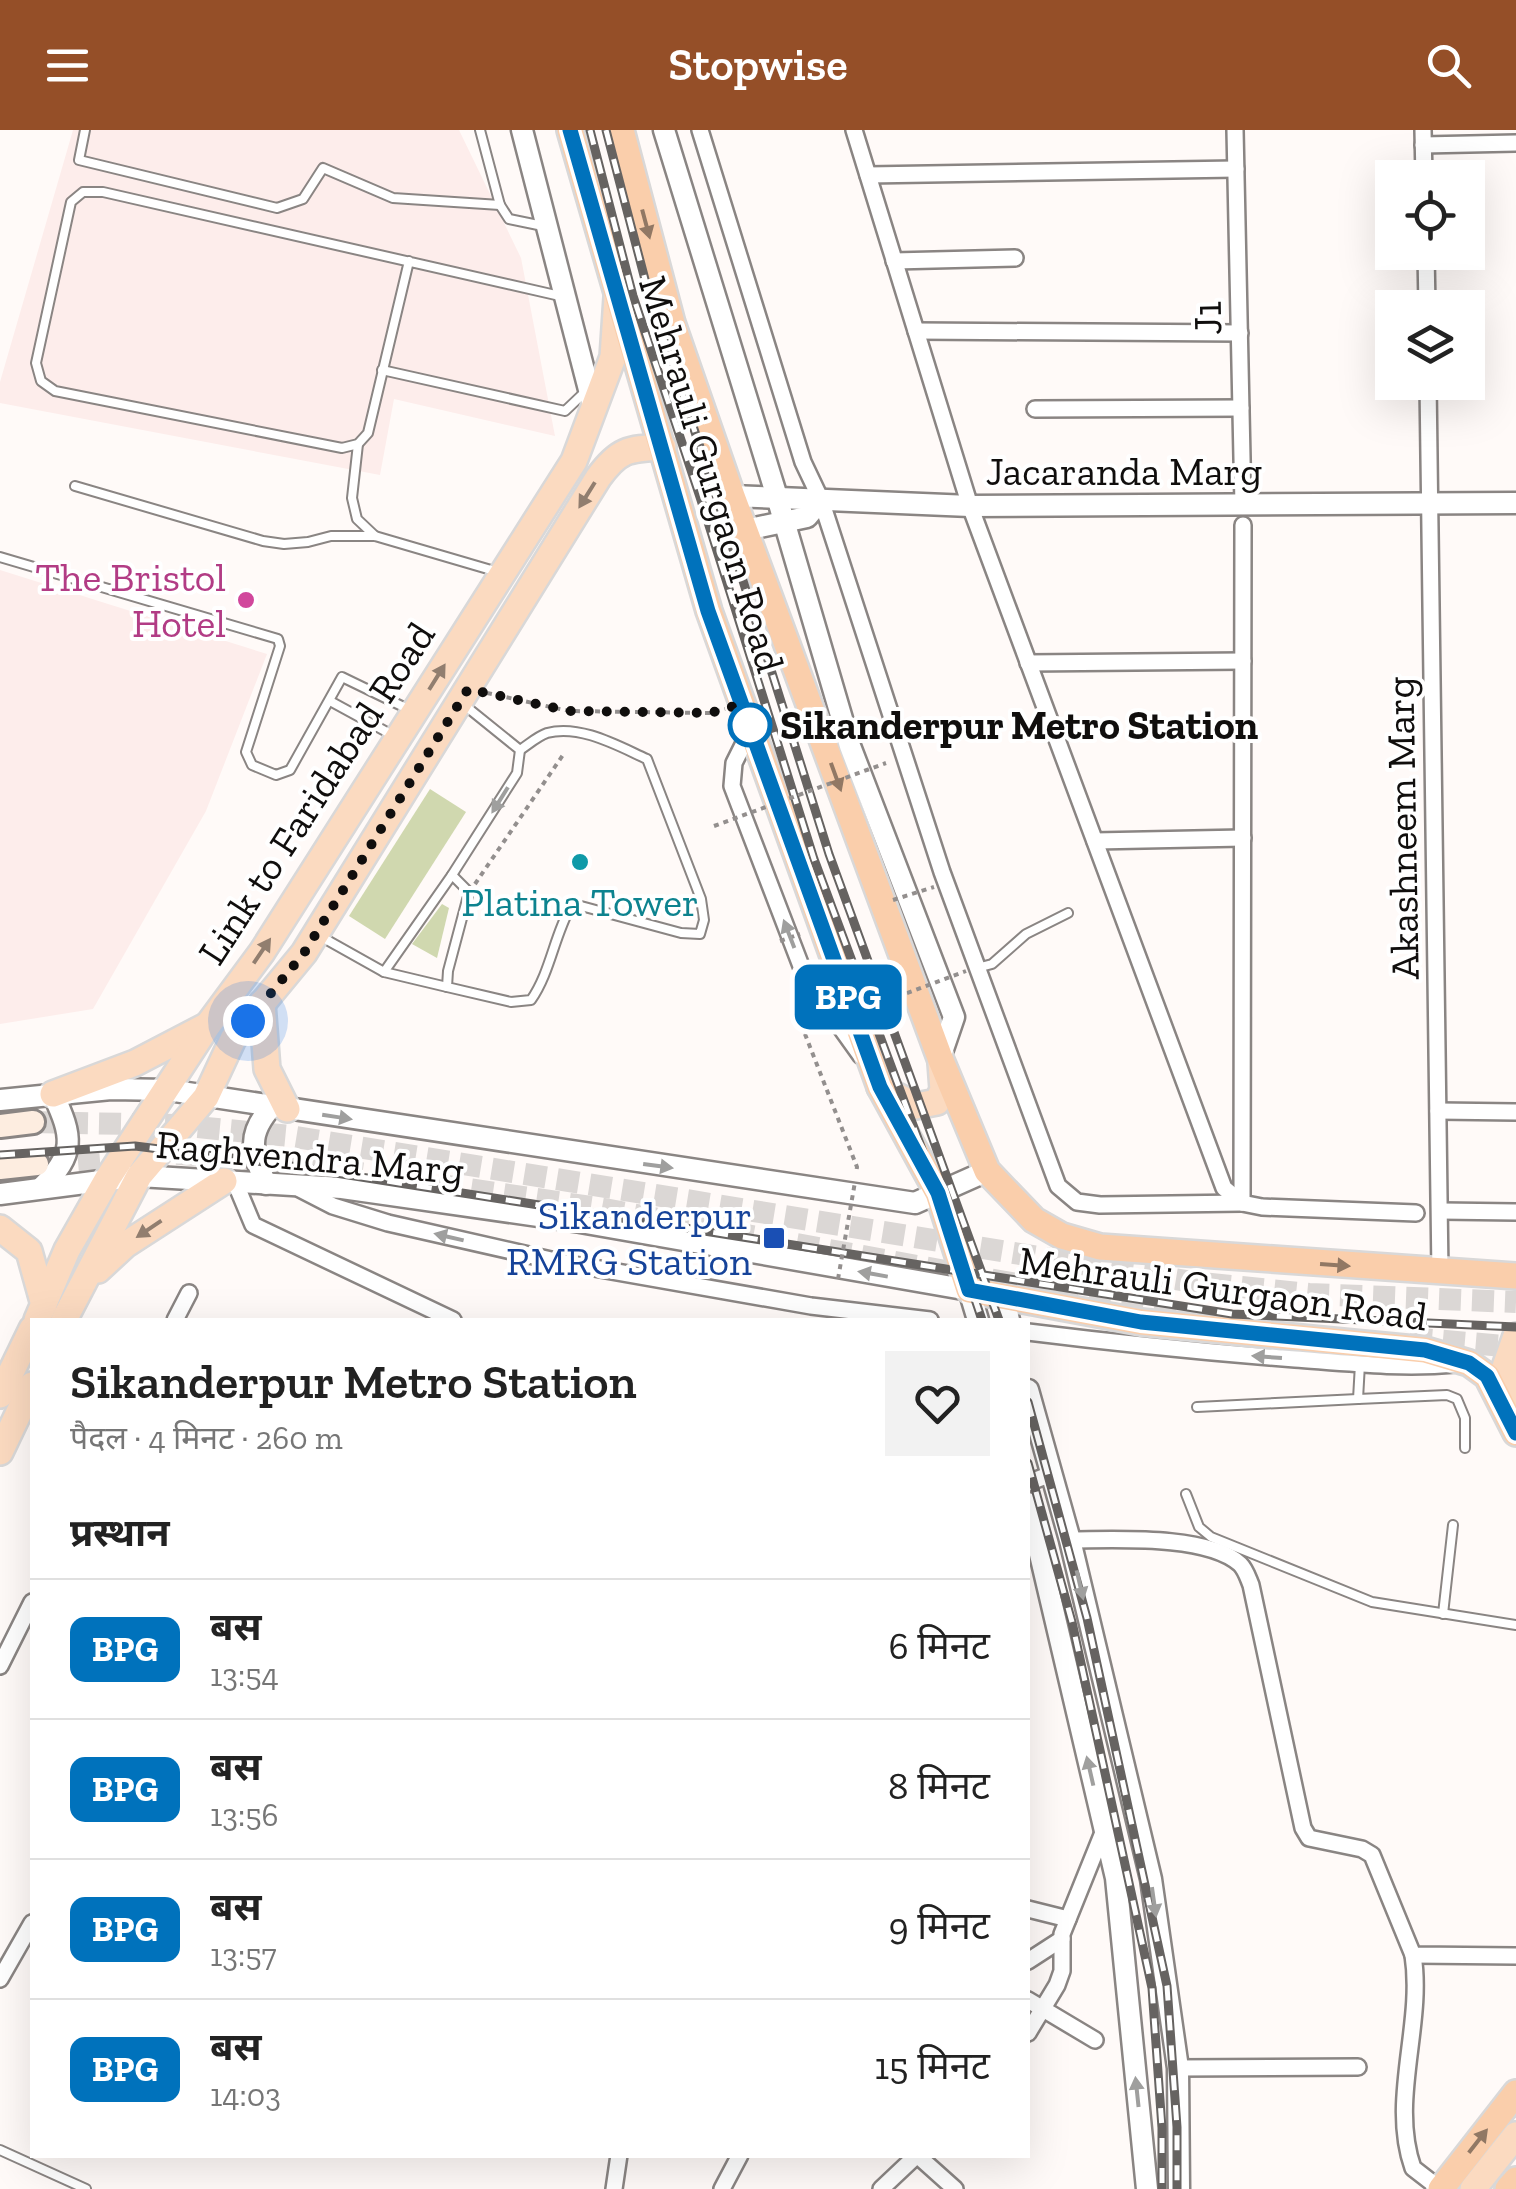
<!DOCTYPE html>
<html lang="hi">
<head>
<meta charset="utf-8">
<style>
	:root { --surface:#fff; --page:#f2f2f2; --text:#222; --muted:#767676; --line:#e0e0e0; --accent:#954f28 }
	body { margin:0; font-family:"Zilla Slab","Noto Sans Devanagari",serif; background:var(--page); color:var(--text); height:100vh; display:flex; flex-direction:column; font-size:38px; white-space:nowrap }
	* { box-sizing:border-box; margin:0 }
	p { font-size:32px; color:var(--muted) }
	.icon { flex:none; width:55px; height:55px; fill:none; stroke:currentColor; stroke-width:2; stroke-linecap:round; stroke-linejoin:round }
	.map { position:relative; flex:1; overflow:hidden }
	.drawer { position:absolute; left:30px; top:1188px; width:1000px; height:840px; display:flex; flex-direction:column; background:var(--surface); border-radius:0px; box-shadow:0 10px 40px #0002 }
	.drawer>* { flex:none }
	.badge { padding:0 20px; border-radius:15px; font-size:35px; line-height:65px }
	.tools { position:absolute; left:1375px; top:30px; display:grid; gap:20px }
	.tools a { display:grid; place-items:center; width:110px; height:110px; border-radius:0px; background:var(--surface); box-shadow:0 10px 40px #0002; font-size:50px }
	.you { position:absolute; width:50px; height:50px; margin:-25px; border:8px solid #fff; border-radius:50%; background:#1a73e8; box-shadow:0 0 0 15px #1a73e833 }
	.map>.badge { position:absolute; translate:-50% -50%; box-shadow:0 0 0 5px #fff }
	h2 { padding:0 40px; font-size:38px; line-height:90px }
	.round { display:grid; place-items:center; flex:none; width:105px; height:105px; border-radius:0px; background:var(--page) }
	.overview { display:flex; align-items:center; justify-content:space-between; height:170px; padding:0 40px }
	h1 { font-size:48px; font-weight:600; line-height:75px }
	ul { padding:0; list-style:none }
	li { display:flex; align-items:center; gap:30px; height:140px; padding:0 40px; border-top:2px solid var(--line) }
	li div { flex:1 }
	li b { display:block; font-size:38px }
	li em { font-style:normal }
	li .badge { min-width:110px; font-weight:700; text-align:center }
	header { display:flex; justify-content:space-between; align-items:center; height:130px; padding:0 40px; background:var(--accent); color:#fff; font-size:45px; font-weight:600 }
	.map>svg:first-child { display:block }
</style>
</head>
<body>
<header><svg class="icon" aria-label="menu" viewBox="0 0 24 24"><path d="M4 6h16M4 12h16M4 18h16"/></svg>Stopwise<svg class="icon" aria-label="search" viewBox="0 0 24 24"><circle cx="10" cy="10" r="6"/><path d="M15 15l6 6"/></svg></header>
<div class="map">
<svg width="1516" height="2059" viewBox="0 0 1516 2059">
	<rect width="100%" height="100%" fill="#fffaf8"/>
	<g fill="#fdedeb">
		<path d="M73,0h386l62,128 34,178 -161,-37 -14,76 -380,-72v-21z"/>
		<path d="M0,440l267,84 -61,157 -113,198 -93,15z"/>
	</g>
	<g fill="#d0d8af">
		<path d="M430,659l36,23 -81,127 -36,-23z"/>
		<path d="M442,774l7,4 -12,50 -25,-14z"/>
	</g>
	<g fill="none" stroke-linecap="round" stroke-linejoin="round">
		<g stroke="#dbd7d5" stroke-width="22" stroke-dasharray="22 11" stroke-linecap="butt">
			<path d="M33,992l143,3 114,11 903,146 116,12 207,8"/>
			<path d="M45,1033l121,-10 111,8 321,47 611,111"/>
			<path d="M1410,1208l106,9"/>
		</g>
		<defs>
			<g id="service">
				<path d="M85,0l-6,30 198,48 26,-9 20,-31 70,30 107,7"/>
				<path d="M480,0l20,75 9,14 34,7"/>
				<path d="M409,131l-41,172 -10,11 -16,4 -287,-57 -14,-10 -5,-18 35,-161 12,-10h20l457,104"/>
				<path d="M382,240l183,41 20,-19"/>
				<path d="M358,314l-6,54 5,21 18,17"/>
				<path d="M75,356l188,55 21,3 24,-2 23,-6h44l123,36"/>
				<path d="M0,427l278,82 2,7 -34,106 6,13 24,10 14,-5 52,-93 68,33"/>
				<path d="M330,571l66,36"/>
				<path d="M452,745l17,17 -21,79 -1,16 64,15 20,-2c19,-27 23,-63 39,-92l11,-2 100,27 19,1 4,-14 -3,-21 -54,-140c-29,-13 -67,-35 -100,-26 -9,3 -18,11 -27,17"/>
				<path d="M318,805l66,37 68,-97 65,-102 3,-23 -57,-46"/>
				<path d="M977,838l15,-4 34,-30 42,-21"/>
				<path d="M384,842l63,15"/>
				<path d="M1360,1234l-2,35 89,-4 10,4 8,19v30"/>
				<path d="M1197,1277l161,-8"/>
				<path d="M1186,1364l13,33 12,10 161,65 144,23"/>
				<path d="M1443,1484l10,-89"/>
				<path d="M0,2020l86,39"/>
			</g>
			<g id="minor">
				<path d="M700,0l103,332 18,38 121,372 116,314 19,16 23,3 142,-2"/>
				<path d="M854,0l116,376 254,682 18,15"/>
				<path d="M1235,0l8,375"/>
				<path d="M1423,0l1,48"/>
				<path d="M1423,15l93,-2"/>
				<path d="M868,45l368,-6"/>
				<path d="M1426,122l1,56"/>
				<path d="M894,131l121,-3"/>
				<path d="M916,201l324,2"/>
				<path d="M1428,252l12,891"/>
				<path d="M1035,279l206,-1"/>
				<path d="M1243,395l-1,678 20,4 154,6"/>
				<path d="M1028,533l215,-2"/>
				<path d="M751,599l-17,34 -2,23 74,193 55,77"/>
				<path d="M1095,711l148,-3"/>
				<path d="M1438,981l78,1"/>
				<path d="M235,1052l18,43 200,95"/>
				<path d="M300,1059l33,17 55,17 172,39 251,44 119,14"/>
				<path d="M1441,1081l75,1"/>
				<path d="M175,1190l14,-27"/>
				<path d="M1028,1202c88,11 177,20 267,27 53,4 107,10 160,5"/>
				<path d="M1028,1353l23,-9"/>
				<path d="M1070,1410c43,0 136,-6 170,24 6,6 8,14 11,21l52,243 6,10 53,11 10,6 41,100 103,1"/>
				<path d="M0,1536l32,-64"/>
				<path d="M1028,1779l40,10"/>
				<path d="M1413,1825c11,70 -24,145 0,213l27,21"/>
				<path d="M1028,1831l34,-22"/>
				<path d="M0,1849l32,-56"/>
				<path d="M1028,1870l67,40"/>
				<path d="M1028,1903l29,-48 5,-14v-37l42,-104"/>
				<path d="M1178,1938l180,-1"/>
				<path d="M917,2025l38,34"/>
				<path d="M614,2059l5,-34"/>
				<path d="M722,2059l18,-34"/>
				<path d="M881,2059l36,-34"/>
			</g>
			<g id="tertiary">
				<path d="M522,0l72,279"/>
				<path d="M664,0l113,367 73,249 104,271 -14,41"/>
				<path d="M732,366l238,10 546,-3"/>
				<path d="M745,400l62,-13 14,-17"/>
				<path d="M0,970l111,-11 57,1 747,113 72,-32"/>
				<path d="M266,1054c-14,-33 -20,-49 6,-78"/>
				<path d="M41,1058c35,-34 32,-51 12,-94"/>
				<path d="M0,1064l139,-18 203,12 238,34 389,68 9,30"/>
				<path d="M1003,1166l6,24"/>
				<path d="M1028,1260l42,150 81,339 27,189 1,121"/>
				<path d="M1028,1373l88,375 31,311"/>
			</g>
			<g id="secondary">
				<path d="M0,996l33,-4"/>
				<path d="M0,1038l37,-4"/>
			</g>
			<g id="primary">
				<path d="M262,873l5,66 20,40"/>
				<path d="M880,957l36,19 21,-4 6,-12 -2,-27"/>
				<path d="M53,964l82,-31 73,-38"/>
				<path d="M0,1098l29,23 15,54"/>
				<path d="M98,1140l27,-25 99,-64"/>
				<path d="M37,1190l30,-70 41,-72 100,-153 54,-73 312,-491 39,-104 4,-60"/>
				<path d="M64,1190l75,-144 67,-79 27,-58 71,-86 294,-475c21,-29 30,-29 65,-31"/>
				<path d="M0,1265l32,-66"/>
				<path d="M1514,1291l-9,-54 11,-31"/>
				<path d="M0,1322l32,-67"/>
				<path d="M1473,2059l43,-54"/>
			</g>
			<g id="trunk">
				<path d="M570,0l139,481 171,476 58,106 31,97 172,32 284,28 44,13 18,13 29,57"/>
				<path d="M621,0l51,193 60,173 208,562 47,113 47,49 28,16 38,11 416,29"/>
				<path d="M1441,2059l75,-96"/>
				<path d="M1508,2059l8,-9"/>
			</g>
		</defs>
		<use href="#service" stroke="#8a8583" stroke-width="12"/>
		<use href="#minor" stroke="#8a8583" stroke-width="20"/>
		<use href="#tertiary" stroke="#8a8583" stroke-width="25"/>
		<use href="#secondary" stroke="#8a8583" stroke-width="28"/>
		<use href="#primary" stroke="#d9d8d8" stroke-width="30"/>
		<use href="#trunk" stroke="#d9d8d8" stroke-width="30"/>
		<g stroke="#938f8e" stroke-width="4" stroke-dasharray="5 5" stroke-linecap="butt">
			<path d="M487,563l82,18 141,2 15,-4"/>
			<path d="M475,754l90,-132"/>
			<path d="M794,876l63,161 -1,7"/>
		</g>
		<use href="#service" stroke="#fff" stroke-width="8"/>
		<use href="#minor" stroke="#fff" stroke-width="15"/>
		<use href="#tertiary" stroke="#fff" stroke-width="20"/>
		<use href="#secondary" stroke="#fdede0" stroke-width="22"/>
		<use href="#primary" stroke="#fbdac0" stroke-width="25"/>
		<use href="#trunk" stroke="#faceab" stroke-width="25"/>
		<defs>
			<g id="rail">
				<path d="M590,0l43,166 68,204 113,359 134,360 34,101"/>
				<path d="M606,0l42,161 68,204 113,359 170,466"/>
				<path d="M0,1025l135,-9 137,17 960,151 284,13"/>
				<path d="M1028,1272l59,216 80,368 10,141v62"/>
				<path d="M1028,1333l44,159 80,366 10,140v61"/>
			</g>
		</defs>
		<use href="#rail" stroke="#666361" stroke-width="9"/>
		<use href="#rail" stroke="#fff" stroke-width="5" stroke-dasharray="15" stroke-linecap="butt"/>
		<g stroke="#938f8e" stroke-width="4" stroke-dasharray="5 5" stroke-linecap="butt">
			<path d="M714,696l172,-63"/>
			<path d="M893,770l41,-13"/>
			<path d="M780,811l20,-7"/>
			<path d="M804,902l162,-61"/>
			<path d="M838,1149l17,-97"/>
		</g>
	</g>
	<defs><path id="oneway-solid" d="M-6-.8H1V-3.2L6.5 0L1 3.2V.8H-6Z" transform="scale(2.5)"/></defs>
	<g fill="#917864">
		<use href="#oneway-solid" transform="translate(646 94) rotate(75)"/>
		<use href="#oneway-solid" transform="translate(836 647) rotate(70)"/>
		<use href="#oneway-solid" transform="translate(1335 1135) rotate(4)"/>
		<use href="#oneway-solid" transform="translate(1478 2011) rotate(-52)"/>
	</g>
	<g fill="#917e6f">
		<use href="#oneway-solid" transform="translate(587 365) rotate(122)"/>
		<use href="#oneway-solid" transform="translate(437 547) rotate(-58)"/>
		<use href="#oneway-solid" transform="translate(262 821) rotate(-56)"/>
		<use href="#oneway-solid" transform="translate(149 1099) rotate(146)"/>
	</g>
	<g fill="#9f9f9e">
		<use href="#oneway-solid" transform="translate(500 670) rotate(122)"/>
		<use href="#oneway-solid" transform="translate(789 804) rotate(-111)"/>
		<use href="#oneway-solid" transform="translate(337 987) rotate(9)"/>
		<use href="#oneway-solid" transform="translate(658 1036) rotate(8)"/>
		<use href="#oneway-solid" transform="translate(449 1107) rotate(-167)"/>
		<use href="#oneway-solid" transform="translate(873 1144) rotate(-170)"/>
		<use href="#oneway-solid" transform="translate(1267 1227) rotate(-176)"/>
		<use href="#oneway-solid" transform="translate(1080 1455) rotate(77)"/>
		<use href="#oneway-solid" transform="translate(1090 1641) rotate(-103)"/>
		<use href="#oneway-solid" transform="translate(1154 1772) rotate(82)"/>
		<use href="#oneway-solid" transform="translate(1137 1962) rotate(-96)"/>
	</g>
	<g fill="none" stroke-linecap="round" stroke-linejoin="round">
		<defs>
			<path id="line" d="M570,0l138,481 172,476 58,106 31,97 172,32 284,28 44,13 18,13 29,57"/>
		</defs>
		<use href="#line" stroke="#fff" stroke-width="22"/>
		<use href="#line" stroke="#0072bc" stroke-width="15"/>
		<path stroke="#100e0d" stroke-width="10" stroke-dasharray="0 18" d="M248,891l56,-68 164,-264 101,22 141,2 32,-9 8,21"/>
	</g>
	<circle fill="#d1479c" stroke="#fff" stroke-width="4" cx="246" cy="470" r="10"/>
	<circle fill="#fff" stroke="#0072bc" stroke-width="5" cx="750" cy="595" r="20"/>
	<circle fill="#0f9aa8" stroke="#fff" stroke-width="4" cx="580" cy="732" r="10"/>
	<rect fill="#1a4fb4" stroke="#fff" stroke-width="4" x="762" y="1096" width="24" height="24" rx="5"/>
	<g text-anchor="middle" stroke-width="8" stroke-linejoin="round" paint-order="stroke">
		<g font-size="40" fill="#100e0d" stroke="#fff">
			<text transform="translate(1207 188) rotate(-91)" y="14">J1</text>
			<text x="1124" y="355">Jacaranda Marg</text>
			<text transform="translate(712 344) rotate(73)" y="14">Mehrauli Gurgaon Road</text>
			<text transform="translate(316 663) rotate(-57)" y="14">Link to Faridabad Road</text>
			<text transform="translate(1402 698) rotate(-91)" y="14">Akashneem Marg</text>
			<text transform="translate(310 1027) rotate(5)" y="14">Raghvendra Marg</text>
			<text transform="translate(1223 1158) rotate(8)" y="14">Mehrauli Gurgaon Road</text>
		</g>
		<g font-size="40" fill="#b23c85" stroke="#fff" text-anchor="end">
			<text x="226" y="461">The Bristol<tspan x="226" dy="46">Hotel</tspan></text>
		</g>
		<g font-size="40" font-weight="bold" fill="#100e0d" stroke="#fff" text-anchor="start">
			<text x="780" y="609">Sikanderpur Metro Station</text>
		</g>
		<g font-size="40" fill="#0d838f" stroke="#fff">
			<text x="580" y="786">Platina Tower</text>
		</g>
		<g font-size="40" fill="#164399" stroke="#fff" text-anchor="end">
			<text x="752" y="1099">Sikanderpur<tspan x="752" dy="46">RMRG Station</tspan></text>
		</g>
	</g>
</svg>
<div class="tools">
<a><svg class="icon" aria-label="locate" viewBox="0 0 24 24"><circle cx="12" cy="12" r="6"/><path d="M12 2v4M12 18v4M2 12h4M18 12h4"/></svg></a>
<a><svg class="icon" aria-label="layers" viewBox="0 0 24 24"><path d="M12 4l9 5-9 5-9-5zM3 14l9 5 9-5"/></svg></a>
</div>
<div class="you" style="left:248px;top:891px"></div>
<b class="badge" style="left:848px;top:867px;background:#0072bc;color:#fff">BPG</b>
<section class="drawer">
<div class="overview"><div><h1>Sikanderpur Metro Station</h1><p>पैदल · 4 मिनट · 260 m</p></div><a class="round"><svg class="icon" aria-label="heart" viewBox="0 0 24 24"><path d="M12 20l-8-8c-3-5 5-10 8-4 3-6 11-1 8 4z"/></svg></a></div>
<h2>प्रस्थान</h2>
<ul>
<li><span class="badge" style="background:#0072bc;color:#fff">BPG</span><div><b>बस</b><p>13:54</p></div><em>6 मिनट</em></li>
<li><span class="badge" style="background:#0072bc;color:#fff">BPG</span><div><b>बस</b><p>13:56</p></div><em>8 मिनट</em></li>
<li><span class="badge" style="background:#0072bc;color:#fff">BPG</span><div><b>बस</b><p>13:57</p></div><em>9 मिनट</em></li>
<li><span class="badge" style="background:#0072bc;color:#fff">BPG</span><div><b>बस</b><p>14:03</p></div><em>15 मिनट</em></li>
</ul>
</section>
</div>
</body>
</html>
